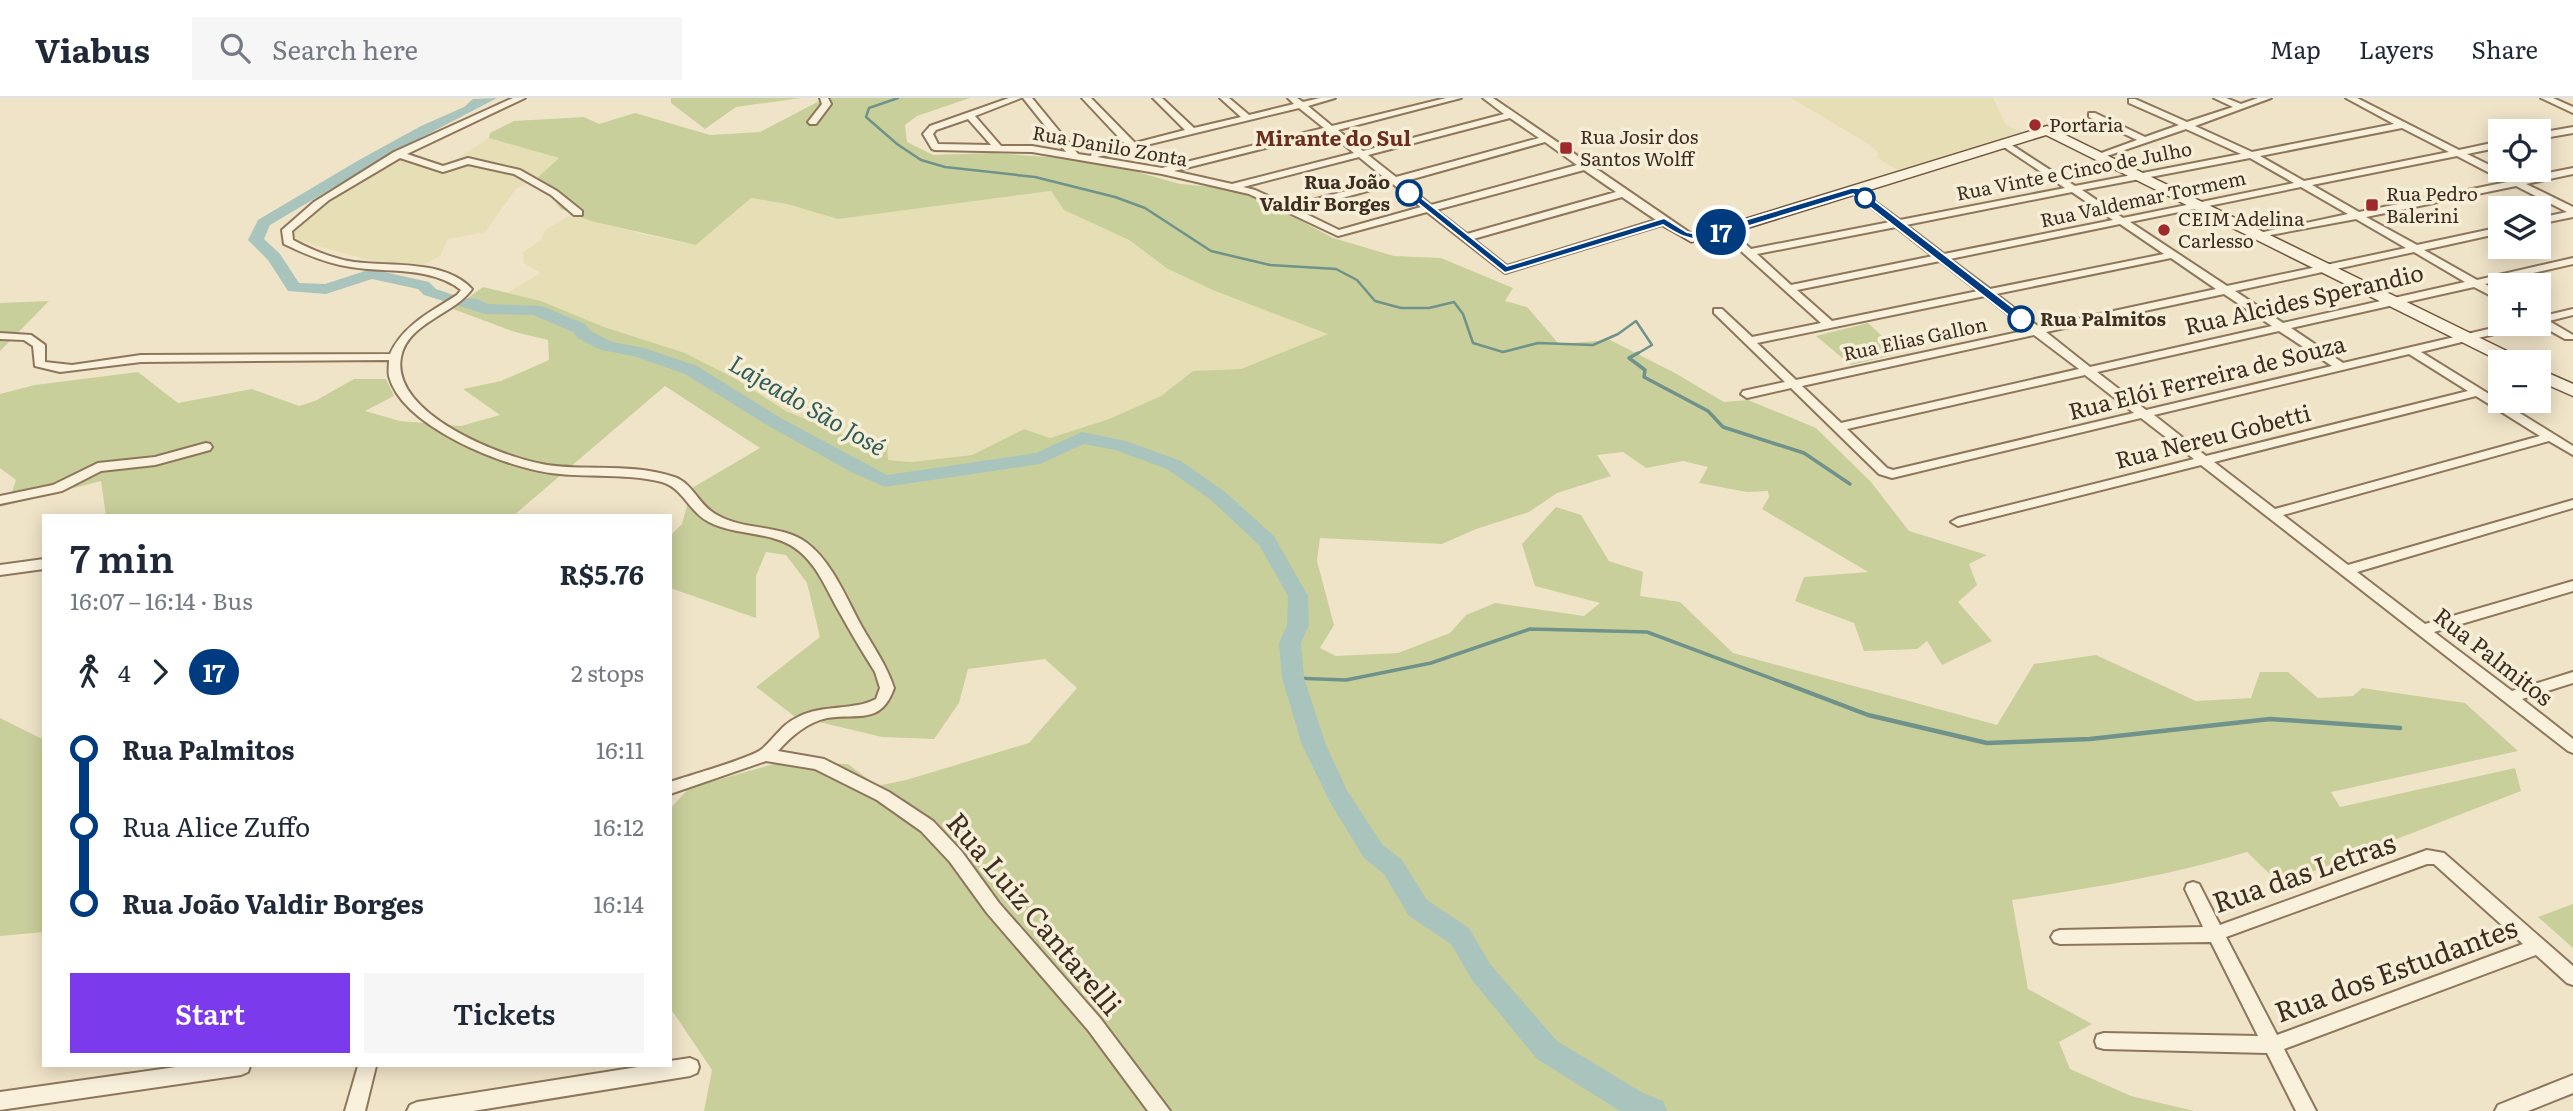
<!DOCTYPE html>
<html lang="en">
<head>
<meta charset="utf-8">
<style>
	:root { --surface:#fff; --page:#f6f6f7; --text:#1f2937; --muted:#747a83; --line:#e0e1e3; --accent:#7c3aed }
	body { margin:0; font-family:Literata,serif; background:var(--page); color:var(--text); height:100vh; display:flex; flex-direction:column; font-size:26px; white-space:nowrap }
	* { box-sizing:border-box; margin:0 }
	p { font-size:23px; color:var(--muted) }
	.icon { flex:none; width:38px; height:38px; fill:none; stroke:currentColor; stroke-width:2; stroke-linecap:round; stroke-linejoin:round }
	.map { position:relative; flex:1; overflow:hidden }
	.sheet { position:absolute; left:42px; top:416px; width:630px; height:553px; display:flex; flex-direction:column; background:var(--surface); border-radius:0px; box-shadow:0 4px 18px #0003 }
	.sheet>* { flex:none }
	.badge { padding:0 14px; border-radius:23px; font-size:24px; line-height:46px }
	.fabs { position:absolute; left:2488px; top:21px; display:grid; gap:14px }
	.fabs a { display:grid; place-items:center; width:63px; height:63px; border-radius:0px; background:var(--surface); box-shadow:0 4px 18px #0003; font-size:35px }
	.map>.badge { position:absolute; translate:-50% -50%; box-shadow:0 0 0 4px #fff }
	.legs { display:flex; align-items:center; gap:10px; height:77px; padding:0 28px; font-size:23px }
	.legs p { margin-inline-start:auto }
	.head { display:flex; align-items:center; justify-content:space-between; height:119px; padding:0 28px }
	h1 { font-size:38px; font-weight:600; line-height:52px }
	.action { display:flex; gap:14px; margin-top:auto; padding:14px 28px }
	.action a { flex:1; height:80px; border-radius:0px; background:var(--accent); color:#fff; font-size:28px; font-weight:600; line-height:80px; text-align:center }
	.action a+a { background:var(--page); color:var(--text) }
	ul { padding:0 28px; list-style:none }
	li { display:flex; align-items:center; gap:24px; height:77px; font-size:26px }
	li i { display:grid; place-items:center; width:10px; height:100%; margin:0 9px; background:currentColor }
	li i::after { content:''; width:18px; height:18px; margin:-9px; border:5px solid; border-radius:50%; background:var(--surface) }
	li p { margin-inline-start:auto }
	li:first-child i { background:linear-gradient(#0000 50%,currentColor 0) }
	li:last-child i { background:linear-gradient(currentColor 50%,#0000 0) }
	header { display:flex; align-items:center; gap:42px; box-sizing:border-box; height:98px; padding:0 35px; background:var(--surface); border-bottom:2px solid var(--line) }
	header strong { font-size:33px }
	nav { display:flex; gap:38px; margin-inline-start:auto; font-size:24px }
	.search { width:490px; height:63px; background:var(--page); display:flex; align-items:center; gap:18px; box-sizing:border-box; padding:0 24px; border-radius:0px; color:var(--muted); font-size:26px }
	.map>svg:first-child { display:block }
</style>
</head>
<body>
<header>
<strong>Viabus</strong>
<div class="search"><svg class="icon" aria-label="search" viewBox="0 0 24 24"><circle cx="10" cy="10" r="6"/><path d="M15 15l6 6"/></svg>Search here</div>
<nav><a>Map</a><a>Layers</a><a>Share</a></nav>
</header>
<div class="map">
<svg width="2573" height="1013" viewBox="0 0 2573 1013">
	<rect width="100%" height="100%" fill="#f0e4c8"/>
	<g fill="#e6deb5">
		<path d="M1791,0h202l13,27 16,7 -124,38 -21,-12 1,-6 -11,-9z"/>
		<path d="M489,40l70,20 -22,20 -21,11 -31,43 -37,7 -8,17 -17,9 -47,-3 -79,-22 -5,-6 1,-7 12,-13 90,-55 43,12z"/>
		<path d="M1051,93l13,19 65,30 39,29 47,22 114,43 -88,35 -48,2 -32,25 -52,23 -59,19 -26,-9 -52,26 -60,7 -24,-2 -20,-15 -82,-34 -50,-32 -51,-26 -81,-26 -63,-26 -34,-8 34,-20 -17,-10 -1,-11 18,-12 4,-10 28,-16 73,21 50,10 55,-47 36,6 51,15z"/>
	</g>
	<g fill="#c9cf9b">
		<path d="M671,0h130l-65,9 -31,22 -34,-26z"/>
		<path d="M825,0h145l-53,18 -12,9 2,17 26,13 60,-2 81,6 35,5 71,20 46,4 42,15 65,35 61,18 47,2 72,30 -8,13 22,6 32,37 51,-4 65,33 49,29 24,-2 68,28 55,54 38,49 78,24 -18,9 8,21 -19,17 34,39 -50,24 -15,-24 -10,8 -53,2 -10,-28 -59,-22 9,-24 64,-5 -106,-63 7,-12 -1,-6 -21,1 -48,-9 9,-16 -25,-6 -37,7 -23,-16 -26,3 14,21 -54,17 -28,19 -53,17 -34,15 -122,-6 -3,23 17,64 -14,23 16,8 62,-3 52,-20 16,-18 29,-12 89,13 16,-13 -65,-17 -13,-42 34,-37 25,8 28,46 34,11 -3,24 40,6 53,51 264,72 37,-61 62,-9 100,46 55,-3 9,-26h28l30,26 35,-2 9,-8 103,15 53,48 -187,41 9,15 175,-39 6,23 -241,93 -33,-32c-78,24 -155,36 -235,48l16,89 64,35 -33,18 11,27 61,27 63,15h-1490l8,-41 -39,-58h-3v-203l19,-21 92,-26 67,2 29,22 29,-6 123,-37 48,-55 -32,-29 -77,10 -9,34 -25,36 -52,-2 -88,-21 -38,-29 64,-50 -13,-54 -21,-28 -20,-3 -10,24v42l-86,-30v-52l12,-12 10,-36 68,-40 -95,-62 -152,130h-407l-5,-35 -101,26v-3l12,-12 4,-12 -16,-12v-74l35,-9 103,-13 40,31 74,-14 47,17 16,-5 39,-22h32l8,17 -29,15 35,10 61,5 39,-11 -37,-26 38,-8 48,-21 -1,-20 -33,-8 -62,-23 30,-22 58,14 63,26 81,26 51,26 50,32 82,34 19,-6 1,21 24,2 60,-7 52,-26 26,9 59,-19 52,-23 32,-25 48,-2 87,-35 -113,-43 -47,-22 -39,-29 -65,-30 -13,-19 -213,28 -51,-15 -36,-6 -55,47 -105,-24 -30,-12 -24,-31 22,-20 -70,-20 1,-5 24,-12 70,-4 15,7 36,-11 75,22 50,-3z"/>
		<path d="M49,203l-49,50v-48z"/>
		<path d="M1868,225l32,30 -49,12 -35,-29z"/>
		<path d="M0,620l44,22v192l-44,4z"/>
		<path d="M2573,806v44l-35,-31z"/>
	</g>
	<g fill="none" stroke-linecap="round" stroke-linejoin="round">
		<path stroke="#6f938a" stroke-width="2.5" d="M898,0l-29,10 -3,9 31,27 24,16 24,7 90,10 80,20 30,11 66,43 59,14 66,4 21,11 18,21 26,7h28l25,-6 9,12 10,29 30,9 35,-9 55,2 25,-11 18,-13 16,24 -17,10"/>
		<g stroke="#6f938a" stroke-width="3.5">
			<path d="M1638,255l-9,5 16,12 -1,7 64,34 15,16 81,26 46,31"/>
			<path d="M1293,580l53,2 85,-17 99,-34 117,3 142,53"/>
		</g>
		<path stroke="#6f938a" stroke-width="4.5" d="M1784,585l84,32 119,28 103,-4 180,-20 130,9"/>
		<path fill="#a9c4bc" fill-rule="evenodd" d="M497,0l-107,56 -120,71 -6,14 16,15 19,29 26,1 46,-15 58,13 7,7 26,9 16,1 10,5 54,2 43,18 6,7 21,11 32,6 53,18 82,51 108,58 149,-22 46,-21 44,9 55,20 44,31 49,44 34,60 1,29 -8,18 3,35 22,67 22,47 34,52 20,16 25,40 42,28 21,36 67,77 86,52 20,8 4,10h-47l-83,-52 -65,-79 -21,-36 -42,-28 -25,-42 -20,-16 -33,-54 -29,-59 -20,-67 -3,-35 8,-18 1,-29 -29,-51 -48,-45 -44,-31 -52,-19 -31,-6 -44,20 -155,23 -34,-15 -84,-47 -82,-51 -51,-18 -33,-6 -22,-11 -6,-7 -40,-17 -48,-1 -61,-19 -6,-6 -46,-10 -46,15 -38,-3 -20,-31 -20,-20 10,-20 101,-60 62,-34 43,-19 9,-8z"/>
		<defs>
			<g id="street">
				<path d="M513,0h12l-118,56 36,12 25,-8 52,12 37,21 25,20v4h-8l-23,-20 -37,-21 -46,-10 -25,8 -43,-14 -71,42 -37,31 1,9c19,10 40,19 61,22 37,5 90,-3 118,27 -17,25 -65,34 -71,68 -11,57 102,101 146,108 42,6 86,-2 127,12 19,6 25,29 43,38 27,16 65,9 90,28 26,20 40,57 55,84 12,21 25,39 32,61 -13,37 -35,25 -67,30 -19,4 -36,18 -49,33l46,8 65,33 44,29 29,31 37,51 101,115 70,93h-22l-60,-81 -101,-117 -37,-51 -29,-31 -44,-31 -62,-31 -49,-8 -96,33v-12c17,-6 82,-24 92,-33 12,-10 20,-25 36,-32 25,-13 56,-6 78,-18l4,-11 -5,-16c-12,-19 -24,-39 -35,-59 -13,-22 -23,-50 -45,-65 -24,-17 -59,-12 -86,-26 -19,-9 -26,-34 -47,-40 -36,-9 -74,-4 -111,-9 -46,-6 -149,-46 -162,-97 -1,-4 0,-11 0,-16l-248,2 -81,10 -25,-6 -2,-20 -9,-6 -24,-1v-6l31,2 14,10v17l27,3 69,-10 249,-1c13,-29 42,-43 67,-59l4,-5c-30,-24 -74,-17 -110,-23 -23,-3 -46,-13 -67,-23l-2,-14 32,-28 80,-50z"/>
				<path d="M820,0h8l3,6 -15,20h-6l-2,-2 14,-18z"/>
				<path d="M1009,0h12l-46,18 26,30h31l34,6 -43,-54h9l46,56 13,2 1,-3 34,-8 -44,-47h9l44,45 50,-13 -32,-32h9l32,30 47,-11 -21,-19h9l20,17 45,-11 -6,-6h9l6,4 17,-4h15l-27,8 24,20 114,-28h15l-123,32 25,21 141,-37 -21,-16h10l203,139 -5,3 -4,-1 -25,-14 -157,48 -78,-61 -89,24 -89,-42 -87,-20 -130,-22 -97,-2 -3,-1 -9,-15 7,-8zM1299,10l25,20 -162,40 -65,-11zM1510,20l29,20 -143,39 -28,-22zM968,21l23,26 -53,-1 -5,-10 3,-4zM1329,34l25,21 -122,31 -58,-13zM1545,44l32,23 -146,40 -29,-23zM1359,59l28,23 -97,26 -35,-16 -12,-3zM1584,72l32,22 -149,42 -31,-24zM1393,86l28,23 -82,23 -41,-20zM1622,99l34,23 -149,46 -34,-27z"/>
				<path d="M2214,0h12l15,6 17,-6h13l-76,28 57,26 142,-28 -48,-26h11l102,52 42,-9v6l-34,7 51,25 55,-11v6l-47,10 47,23v10l-34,7v-6l28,-6 -51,-26 -150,31 51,28 84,-18v6l-77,17 53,30 96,-22v6l-88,20 16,9v8l-27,-14 -183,41 52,35 167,-39h18l-1,2 -106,26 152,94v9l-24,-14 -266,74 65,50 225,-65v8l-216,64 68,52 148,-43v10l-139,41 78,59 61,-19v11l-51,16 51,40v14l-5,-2 -367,-286 -243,61 -7,-4 7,-4 236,-59 -53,-41 -249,60 -13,-4 -88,-86 -44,10 -6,-4 2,-3 42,-9 -71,-69v-4h8l30,28 69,-14 -100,-90v-4h8l22,20 139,-27 -38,-30v-4l3,-1 45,33 165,-32 -64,-43 -2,-2 5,-3 71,46 166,-32 -55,-25 -82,28 -8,-2 41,-15 -48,-23v-4h6l50,24 34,-12 -50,-22v-4h6l52,23 46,-15zM2402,30l47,24 -145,29 -44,-25zM2457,58l50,26 -148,30 -47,-27zM2250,60l44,25 -171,35 -41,-28zM2301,89l47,27 -94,20v4l102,-19 50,29 -179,38 -97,-64zM2072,94l41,28 -169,34 -38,-29zM2120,126l44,30 -174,35 -40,-30zM1896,129l37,29 -142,29 -34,-31zM2414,154l51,30 -182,41 -48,-32zM2171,160l45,31 -177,38 -43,-33zM1940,163l38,30 -146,30 -35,-31zM2224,196l48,32 -182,41 -44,-35zM1985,198l43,34 -232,50 -39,-37zM2279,233l53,35 -186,44 -49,-38zM2034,237l45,34 -238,54 -39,-37zM2409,256l59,37 -262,65 -52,-41zM2085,277l49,38 -241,57 -6,-2 -40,-39zM2476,298l64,40 -265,73 -61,-47z"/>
				<path d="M2541,0h12l20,9v6z"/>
				<path d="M2573,29v6l-34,6v-6z"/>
				<path d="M2573,211v6l-24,6 24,14v4h-8l-27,-15 1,-7z"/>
				<path d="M206,345l4,1 2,3 -2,3 -55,15 -54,6 -39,20 -62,13v-8l53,-11 45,-22 57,-6z"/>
				<path d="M44,461v10l-44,6v-10z"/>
				<path d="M2427,752l17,3 129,113v19l-6,-2 -31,-28 -252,94 32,62h-20l-29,-58 -163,-4 -7,-2 -2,-6 2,-6 7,-2 154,3 -47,-94 -151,2 -6,-2 -3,-5 3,-5 6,-2 143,-3 -18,-38 2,-5 6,-2 6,2 21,41zM2427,766h7l89,80 -246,91 -51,-98z"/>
				<path d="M690,960l7,3 2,6 -2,6 -7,3 -217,35h-66l3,-6 7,-3 227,-36h26v-5z"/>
				<path d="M183,968h67l-2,6 -7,3 -241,35v-18z"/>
				<path d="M358,968h18l-11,45h-20z"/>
				<path d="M2573,977v18l-45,18h-33l3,-6z"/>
			</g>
			<g id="secondary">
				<path d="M2047,28l474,232 3,4h-22l-456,-227 -334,104 -21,3 -8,-5 3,-3 20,-3z"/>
				<path d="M2539,271l34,15v12l-34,-15z"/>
			</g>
		</defs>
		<use href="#street" stroke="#8d765c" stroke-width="4"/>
		<use href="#secondary" stroke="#6f573f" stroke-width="3"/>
		<use href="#street" fill="#faf1dc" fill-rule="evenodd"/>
		<use href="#secondary" fill="#faf1dc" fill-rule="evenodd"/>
	</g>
	<path fill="#003b80" stroke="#fff" stroke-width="2" d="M1851,90h7l167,129v5h-8l-164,-128 -146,45c-17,3 -30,-5 -44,-14l-158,48 -100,-80 8,-2 94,75 157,-48 23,14 11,2z"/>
	<g fill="#9e2a2b" stroke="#f7eed8" stroke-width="2.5">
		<circle cx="2035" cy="27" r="7"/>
		<rect x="1559" y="43" width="14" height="14" rx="3.5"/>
		<rect x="2365" y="100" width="14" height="14" rx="3.5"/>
		<circle cx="2164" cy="132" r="7"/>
	</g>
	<g fill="#fff" stroke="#003b80" stroke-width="3.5">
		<circle cx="1409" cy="95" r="12"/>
		<circle cx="1865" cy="100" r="9"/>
		<circle cx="2021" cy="221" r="12"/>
	</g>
	<g text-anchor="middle" stroke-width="7" stroke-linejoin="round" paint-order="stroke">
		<g font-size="19" fill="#3d2e20" stroke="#f7eed8" text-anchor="start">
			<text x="2049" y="34">Portaria</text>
			<text x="1580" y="46">Rua Josir dos<tspan x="1580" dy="22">Santos Wolff</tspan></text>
			<text x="2386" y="103">Rua Pedro<tspan x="2386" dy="22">Balerini</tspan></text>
			<text x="2178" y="128">CEIM Adelina<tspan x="2178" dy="22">Carlesso</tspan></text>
		</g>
		<g font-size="19" fill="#3d2e20" stroke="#f7eed8">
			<text transform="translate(1110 48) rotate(10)" y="7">Rua Danilo Zonta</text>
			<text transform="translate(2074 73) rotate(-11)" y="7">Rua Vinte e Cinco de Julho</text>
			<text transform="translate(2143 101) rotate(-12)" y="7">Rua Valdemar Tormem</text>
			<text transform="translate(1915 241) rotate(-12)" y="7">Rua Elias Gallon</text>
		</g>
		<g font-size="19" font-weight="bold" fill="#3d2e20" stroke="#f7eed8" text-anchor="end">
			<text x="1390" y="91">Rua João<tspan x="1390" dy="22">Valdir Borges</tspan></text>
			<text x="2040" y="228" text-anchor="start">Rua Palmitos</text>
		</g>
		<g font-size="21" font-weight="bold" fill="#6b2e1e" stroke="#f7eed8">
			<text x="1333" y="48">Mirante do Sul</text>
		</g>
		<g font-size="23" fill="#3d2e20" stroke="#f7eed8">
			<text transform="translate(2304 202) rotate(-13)" y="8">Rua Alcides Sperandio</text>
			<text transform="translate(2207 280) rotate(-14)" y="8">Rua Elói Ferreira de Souza</text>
			<text transform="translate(2213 339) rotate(-14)" y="8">Rua Nereu Gobetti</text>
			<text transform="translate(2493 559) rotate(38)" y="8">Rua Palmitos</text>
		</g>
		<g font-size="24" font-style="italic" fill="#2f5d5a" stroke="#f7eed8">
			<text transform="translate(807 308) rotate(30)" y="8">Lajeado São José</text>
		</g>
		<g font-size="28" fill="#3d2e20" stroke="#f7eed8">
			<text transform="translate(2304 775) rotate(-19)" y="10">Rua das Letras</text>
			<text transform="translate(1034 816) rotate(50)" y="10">Rua Luiz Cantarelli</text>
			<text transform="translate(2396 872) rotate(-20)" y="10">Rua dos Estudantes</text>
		</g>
	</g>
</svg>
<div class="fabs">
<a><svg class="icon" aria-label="locate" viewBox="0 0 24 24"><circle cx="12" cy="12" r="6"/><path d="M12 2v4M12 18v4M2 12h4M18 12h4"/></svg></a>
<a><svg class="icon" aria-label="layers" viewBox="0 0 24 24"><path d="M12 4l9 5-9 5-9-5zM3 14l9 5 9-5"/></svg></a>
<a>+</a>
<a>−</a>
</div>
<b class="badge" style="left:1721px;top:134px;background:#003b80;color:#fff">17</b>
<section class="sheet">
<div class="head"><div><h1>7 min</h1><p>16:07 – 16:14 · Bus</p></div><b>R$5.76</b></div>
<div class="legs"><svg class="icon" aria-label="walk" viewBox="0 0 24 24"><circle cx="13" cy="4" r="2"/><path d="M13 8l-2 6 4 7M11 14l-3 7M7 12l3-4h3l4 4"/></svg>4<svg class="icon" aria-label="forward" viewBox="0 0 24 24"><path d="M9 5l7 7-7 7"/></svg><b class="badge" style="background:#003b80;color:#fff">17</b><p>2 stops</p></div>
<ul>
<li><i style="color:#003b80"></i><b>Rua Palmitos</b><p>16:11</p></li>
<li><i style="color:#003b80"></i><span>Rua Alice Zuffo</span><p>16:12</p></li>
<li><i style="color:#003b80"></i><b>Rua João Valdir Borges</b><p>16:14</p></li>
</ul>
<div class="action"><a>Start</a><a>Tickets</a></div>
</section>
</div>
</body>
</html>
